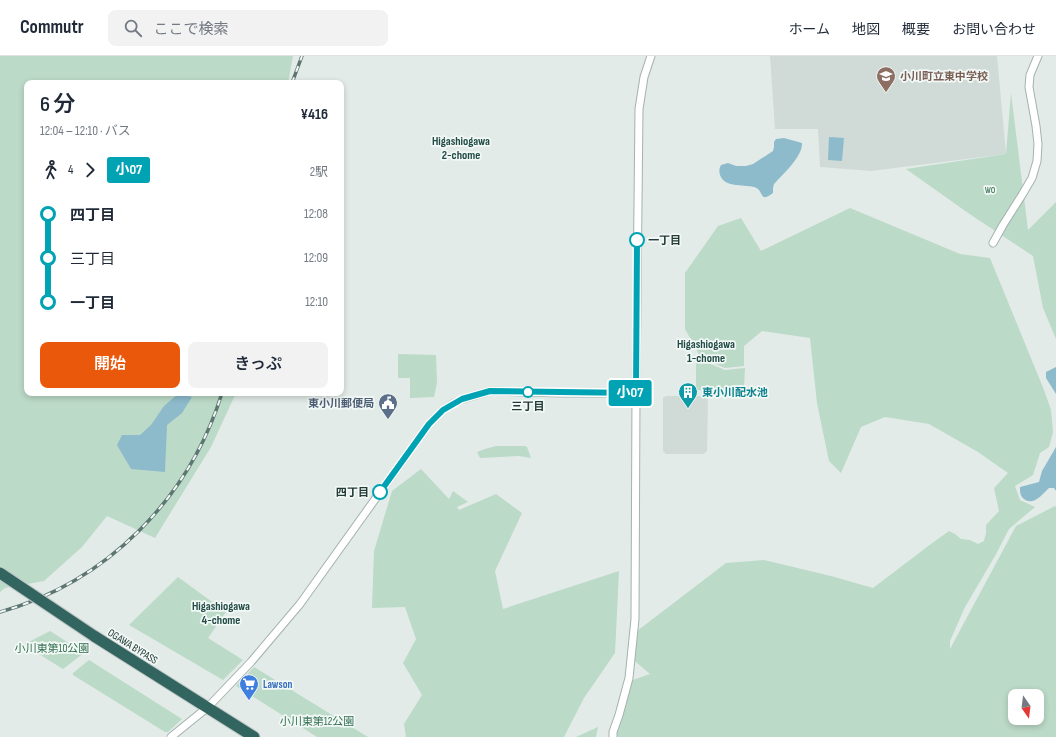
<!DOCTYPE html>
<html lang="ja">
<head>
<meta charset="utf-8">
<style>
	:root { --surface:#fff; --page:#f2f2f3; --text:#1f2937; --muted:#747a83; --line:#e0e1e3; --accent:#ea580c }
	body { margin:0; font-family:"Sofia Sans Condensed","Noto Sans JP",sans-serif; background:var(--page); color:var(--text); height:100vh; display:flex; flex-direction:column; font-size:15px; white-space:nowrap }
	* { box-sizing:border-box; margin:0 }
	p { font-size:13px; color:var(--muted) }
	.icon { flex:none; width:22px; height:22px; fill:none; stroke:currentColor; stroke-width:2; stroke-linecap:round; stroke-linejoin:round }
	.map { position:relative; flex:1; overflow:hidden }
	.sheet { position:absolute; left:24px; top:24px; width:320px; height:316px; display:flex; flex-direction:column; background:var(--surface); border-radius:8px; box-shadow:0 2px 6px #0003 }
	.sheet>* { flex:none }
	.badge { padding:0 8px; border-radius:3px; font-size:14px; line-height:26px }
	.needle { width:26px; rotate:166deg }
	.fabs { position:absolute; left:1008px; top:633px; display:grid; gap:8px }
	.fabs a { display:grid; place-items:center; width:36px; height:36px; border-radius:8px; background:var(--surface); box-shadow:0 2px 6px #0003; font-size:20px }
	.map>.badge { position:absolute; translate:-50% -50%; box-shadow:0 0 0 2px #fff }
	.legs { display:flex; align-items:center; gap:6px; height:44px; padding:0 16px; font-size:13px }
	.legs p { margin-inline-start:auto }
	.overview { display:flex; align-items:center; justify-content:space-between; height:68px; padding:0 16px }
	h1 { font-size:22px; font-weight:600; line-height:30px }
	.action { display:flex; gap:8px; margin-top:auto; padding:8px 16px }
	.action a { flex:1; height:46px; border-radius:8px; background:var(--accent); color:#fff; font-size:16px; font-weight:600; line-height:46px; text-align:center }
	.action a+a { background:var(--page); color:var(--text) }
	ul { padding:0 16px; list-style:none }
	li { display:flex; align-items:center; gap:14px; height:44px; font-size:15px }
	li i { display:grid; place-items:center; width:6px; height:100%; margin:0 5px; background:currentColor }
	li i::after { content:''; width:10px; height:10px; margin:-5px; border:3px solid; border-radius:50%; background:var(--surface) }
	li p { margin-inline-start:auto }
	li:first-child i { background:linear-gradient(#0000 50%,currentColor 0) }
	li:last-child i { background:linear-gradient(currentColor 50%,#0000 0) }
	header { display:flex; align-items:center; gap:24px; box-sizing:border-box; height:56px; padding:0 20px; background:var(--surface); border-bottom:1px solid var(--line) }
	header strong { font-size:19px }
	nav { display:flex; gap:22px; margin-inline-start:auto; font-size:14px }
	.search { width:280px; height:36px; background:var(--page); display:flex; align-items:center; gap:10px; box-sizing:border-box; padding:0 14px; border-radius:8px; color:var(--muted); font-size:15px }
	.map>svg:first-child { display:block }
</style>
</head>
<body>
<header>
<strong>Commutr</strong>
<div class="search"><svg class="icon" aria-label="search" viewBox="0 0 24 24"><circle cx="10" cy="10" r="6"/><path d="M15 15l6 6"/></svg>ここで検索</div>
<nav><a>ホーム</a><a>地図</a><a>概要</a><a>お問い合わせ</a></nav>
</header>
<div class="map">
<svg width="1056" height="681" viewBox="0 0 1056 681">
	<rect width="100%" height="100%" fill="#e2ebe8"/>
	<g fill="#d0dad7">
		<path d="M770,0h227l9,98 -135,17 -51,-4 -2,-38h-43z"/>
		<path d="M666,340h40l2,2 -1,53 -4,3h-37l-3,-3v-53z"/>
	</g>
	<g fill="#bcdac8" fill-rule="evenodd">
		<path d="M0,0h293l-5,27h-261v310h209l-25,54 -56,91 -48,-22 -25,31 -38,34 -39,7 -5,4z"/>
		<path d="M1011,37l17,137 28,-28v137l-13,-31 -10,-52 -62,-41 -65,-46 100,-15z"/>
		<path d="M850,152l110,46 30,4 54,132 7,20 2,22 -4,15 -9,6 -7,22 -18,11 5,14 15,7 -26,22 -14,27 -30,51 -15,34v8l66,-123 39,-20 1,1v230h-442l16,-56 20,-7 -20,-17 7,-26 89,-68 38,-3 67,16 42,12 58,-44 18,-13 6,3 6,5 9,1 8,4 6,-3 2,-8v-8l13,-14 -5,-23 14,-15 -30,-21 -49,-28 -44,-7 -24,10 -20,46 -12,-12 -12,-58 -7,-65 -48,-7 -18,15v20l-19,2 -24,-10 -16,-29v-56l33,-47 23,-8 20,33zM1015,640h22v22h-22z"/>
		<path d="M399,298l37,1 1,28 -3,14 -24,1v-20h-11l-1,-1v-22z"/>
		<path d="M696,302l29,12 20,-2 -1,20 -3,2h-44l-1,-2z"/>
		<path d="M496,390h29l2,1 4,11 -12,-2 -39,2 -3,-6 8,-3z"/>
		<path d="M421,413l28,30 4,-8 15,11 -11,5 2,3 37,-16 26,19 -27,58 8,38 116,-38 -4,82 -31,45 -20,39h-158l-2,-13 18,-29 -19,-32 13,-24 -11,-32 -33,1 2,-57 18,-60z"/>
		<path d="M178,521l48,35 -18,26 35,22 -20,20 -94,-55z"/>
		<path d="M50,575l34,22 -21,16 -37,-23 -1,-2z"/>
		<path d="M89,604l93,59 -14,13h-3l-92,-57v-2z"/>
		<path d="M254,611l114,70h-51l-81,-51z"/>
		<path d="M598,671l-2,10h-20z"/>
	</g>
	<g fill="#8ebbcb">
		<path d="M829,81l15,1 -2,23 -14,-1z"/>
		<path d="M784,82l18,5c1,13 -19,31 -28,41l-1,4v5c-15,11 -8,-3 -19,-6 -12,-3 -29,1 -34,-12 -1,-4 -1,-6 1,-10l7,-2 8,3h10l7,-2 20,-13 1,-4v-5l2,-3z"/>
		<path d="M1056,311v27l-10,-16v-6z"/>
		<path d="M178,338l14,3 -10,16 -15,12 -2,47 -34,-3 -14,-24 5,-10h18l11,-10 13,-19z"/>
		<path d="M1056,391v44l-2,-3h-5c-7,7 -16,18 -25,11 -4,-3 -4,-7 -4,-12l19,-5 3,-11z"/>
	</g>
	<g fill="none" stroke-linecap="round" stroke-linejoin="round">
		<defs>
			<g id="minor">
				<path d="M993,187l10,-18 19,-30 10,-17 5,-17 1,-17 -2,-18 -7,-39 1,-12 8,-19"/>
				<path d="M171,681l37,-30 43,-45 49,-58 129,-180 14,-14 11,-7 9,-4 27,-8 71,2h75l3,-284 5,-32 7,-21"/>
				<path d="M613,681v-5l6,-17 10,-37 6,-59 1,-226"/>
			</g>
			<path id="highway" d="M94,580l160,101"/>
		</defs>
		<use href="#minor" stroke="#a5b2af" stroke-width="9"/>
		<use href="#highway" stroke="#c1c8c7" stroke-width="13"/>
		<use href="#minor" stroke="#fff" stroke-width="7"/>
		<use href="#highway" stroke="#326460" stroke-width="11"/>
		<defs>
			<g id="rail">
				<path d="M292,27l10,-27"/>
				<path d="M0,556c107,-30 189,-113 222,-219"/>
			</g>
		</defs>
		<use href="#rail" stroke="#5e7672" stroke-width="3.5"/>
		<use href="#rail" stroke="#f2f8f5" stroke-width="2" stroke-dasharray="6" stroke-linecap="butt"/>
		<defs>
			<path id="highway-bridge" d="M0,517l94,63"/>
		</defs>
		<use href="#highway-bridge" stroke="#c1c8c7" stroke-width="13" stroke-linecap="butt"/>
		<use href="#highway-bridge" stroke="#326460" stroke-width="11"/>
	</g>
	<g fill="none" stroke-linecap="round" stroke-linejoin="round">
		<defs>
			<path id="line-1" d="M380,436l49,-68 14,-14 19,-11 28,-8 71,1 75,1 1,-153"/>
		</defs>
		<use href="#line-1" stroke="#fff" stroke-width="9"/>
		<use href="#line-1" stroke="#00a3b4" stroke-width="6"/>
	</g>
	<defs>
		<symbol id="school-pin" viewBox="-11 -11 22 30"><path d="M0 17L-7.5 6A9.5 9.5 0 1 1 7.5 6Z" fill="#8d6e63" stroke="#f2f8f5"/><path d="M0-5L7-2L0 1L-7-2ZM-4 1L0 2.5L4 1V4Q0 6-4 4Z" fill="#fff"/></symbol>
		<symbol id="building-pin" viewBox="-11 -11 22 30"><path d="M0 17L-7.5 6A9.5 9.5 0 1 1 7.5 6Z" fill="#0f9aa8" stroke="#f2f8f5"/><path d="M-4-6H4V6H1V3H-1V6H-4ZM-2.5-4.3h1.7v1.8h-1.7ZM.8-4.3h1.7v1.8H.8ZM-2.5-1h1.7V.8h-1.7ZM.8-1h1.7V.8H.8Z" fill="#fff"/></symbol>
		<symbol id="civic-pin" viewBox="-11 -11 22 30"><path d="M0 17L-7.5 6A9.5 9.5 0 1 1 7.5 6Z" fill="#5c6f8a" stroke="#f2f8f5"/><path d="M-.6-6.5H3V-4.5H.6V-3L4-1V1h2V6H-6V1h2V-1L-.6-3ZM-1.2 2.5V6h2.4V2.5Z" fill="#fff"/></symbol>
		<symbol id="supermarket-pin" viewBox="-11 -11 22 30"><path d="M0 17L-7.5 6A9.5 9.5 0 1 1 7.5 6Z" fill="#3f7fe0" stroke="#f2f8f5"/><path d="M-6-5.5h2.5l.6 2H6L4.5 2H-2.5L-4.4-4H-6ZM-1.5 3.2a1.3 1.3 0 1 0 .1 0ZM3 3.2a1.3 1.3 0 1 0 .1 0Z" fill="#fff"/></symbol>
	</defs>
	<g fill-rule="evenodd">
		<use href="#school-pin" x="875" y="9" width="22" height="30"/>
		<use href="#building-pin" x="677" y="325" width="22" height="30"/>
		<use href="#civic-pin" x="377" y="336" width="22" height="30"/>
		<use href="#supermarket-pin" x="238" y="617" width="22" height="30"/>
	</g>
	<g fill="#fff" stroke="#00a3b4" stroke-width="2">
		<circle cx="637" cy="184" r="7"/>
		<circle cx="528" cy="336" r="5"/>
		<circle cx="380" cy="436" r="7"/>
	</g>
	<g text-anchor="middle" stroke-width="3.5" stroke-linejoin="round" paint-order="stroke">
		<g font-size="11" font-weight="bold" fill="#785e54" stroke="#f2f8f5" text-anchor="start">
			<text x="900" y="24">小川町立東中学校</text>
		</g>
		<g font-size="11" fill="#316e50" stroke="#f2f8f5">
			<text x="990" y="137">wo</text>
			<text x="52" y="596">小川東第10公園</text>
			<text x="317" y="669">小川東第12公園</text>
		</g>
		<g font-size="11" font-weight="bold" fill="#233a37" stroke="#f2f8f5" text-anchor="start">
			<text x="648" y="188">一丁目</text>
			<text x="528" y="354" text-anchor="middle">三丁目</text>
			<text x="369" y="440" text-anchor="end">四丁目</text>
		</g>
		<g font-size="11" font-weight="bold" fill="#0d838f" stroke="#f2f8f5" text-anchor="start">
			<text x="702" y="340">東小川配水池</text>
		</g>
		<g font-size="11" font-weight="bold" fill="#4e5e75" stroke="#f2f8f5" text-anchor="end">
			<text x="374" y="351">東小川郵便局</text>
		</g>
		<g font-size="11" fill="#233a37" stroke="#f2f8f5">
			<text transform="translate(133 590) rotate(32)" y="4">OGAWA BYPASS</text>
		</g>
		<g font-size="11" font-weight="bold" fill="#366cbe" stroke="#f2f8f5" text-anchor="start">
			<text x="263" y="632">Lawson</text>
		</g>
		<g font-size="12" font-weight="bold" fill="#214b45" stroke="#f2f8f5">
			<text x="461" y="89">Higashiogawa<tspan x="461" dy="14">2-chome</tspan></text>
			<text x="706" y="292">Higashiogawa<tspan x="706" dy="14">1-chome</tspan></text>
			<text x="221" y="554">Higashiogawa<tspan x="221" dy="14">4-chome</tspan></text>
		</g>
	</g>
</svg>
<div class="fabs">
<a><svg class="needle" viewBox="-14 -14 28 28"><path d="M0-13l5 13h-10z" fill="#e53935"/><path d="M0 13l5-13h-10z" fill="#747a83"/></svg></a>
</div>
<b class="badge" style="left:630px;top:337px;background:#00a3b4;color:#fff">小07</b>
<section class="sheet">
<div class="overview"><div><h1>6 分</h1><p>12:04 – 12:10 · バス</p></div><b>¥416</b></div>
<div class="legs"><svg class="icon" aria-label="walk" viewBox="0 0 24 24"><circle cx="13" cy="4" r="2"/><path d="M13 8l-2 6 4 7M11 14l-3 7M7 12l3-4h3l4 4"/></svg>4<svg class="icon" aria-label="forward" viewBox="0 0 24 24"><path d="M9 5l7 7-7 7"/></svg><b class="badge" style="background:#00a3b4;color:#fff">小07</b><p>2駅</p></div>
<ul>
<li><i style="color:#00a3b4"></i><b>四丁目</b><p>12:08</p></li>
<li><i style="color:#00a3b4"></i><span>三丁目</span><p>12:09</p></li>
<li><i style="color:#00a3b4"></i><b>一丁目</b><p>12:10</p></li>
</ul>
<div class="action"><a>開始</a><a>きっぷ</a></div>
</section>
</div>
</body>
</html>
